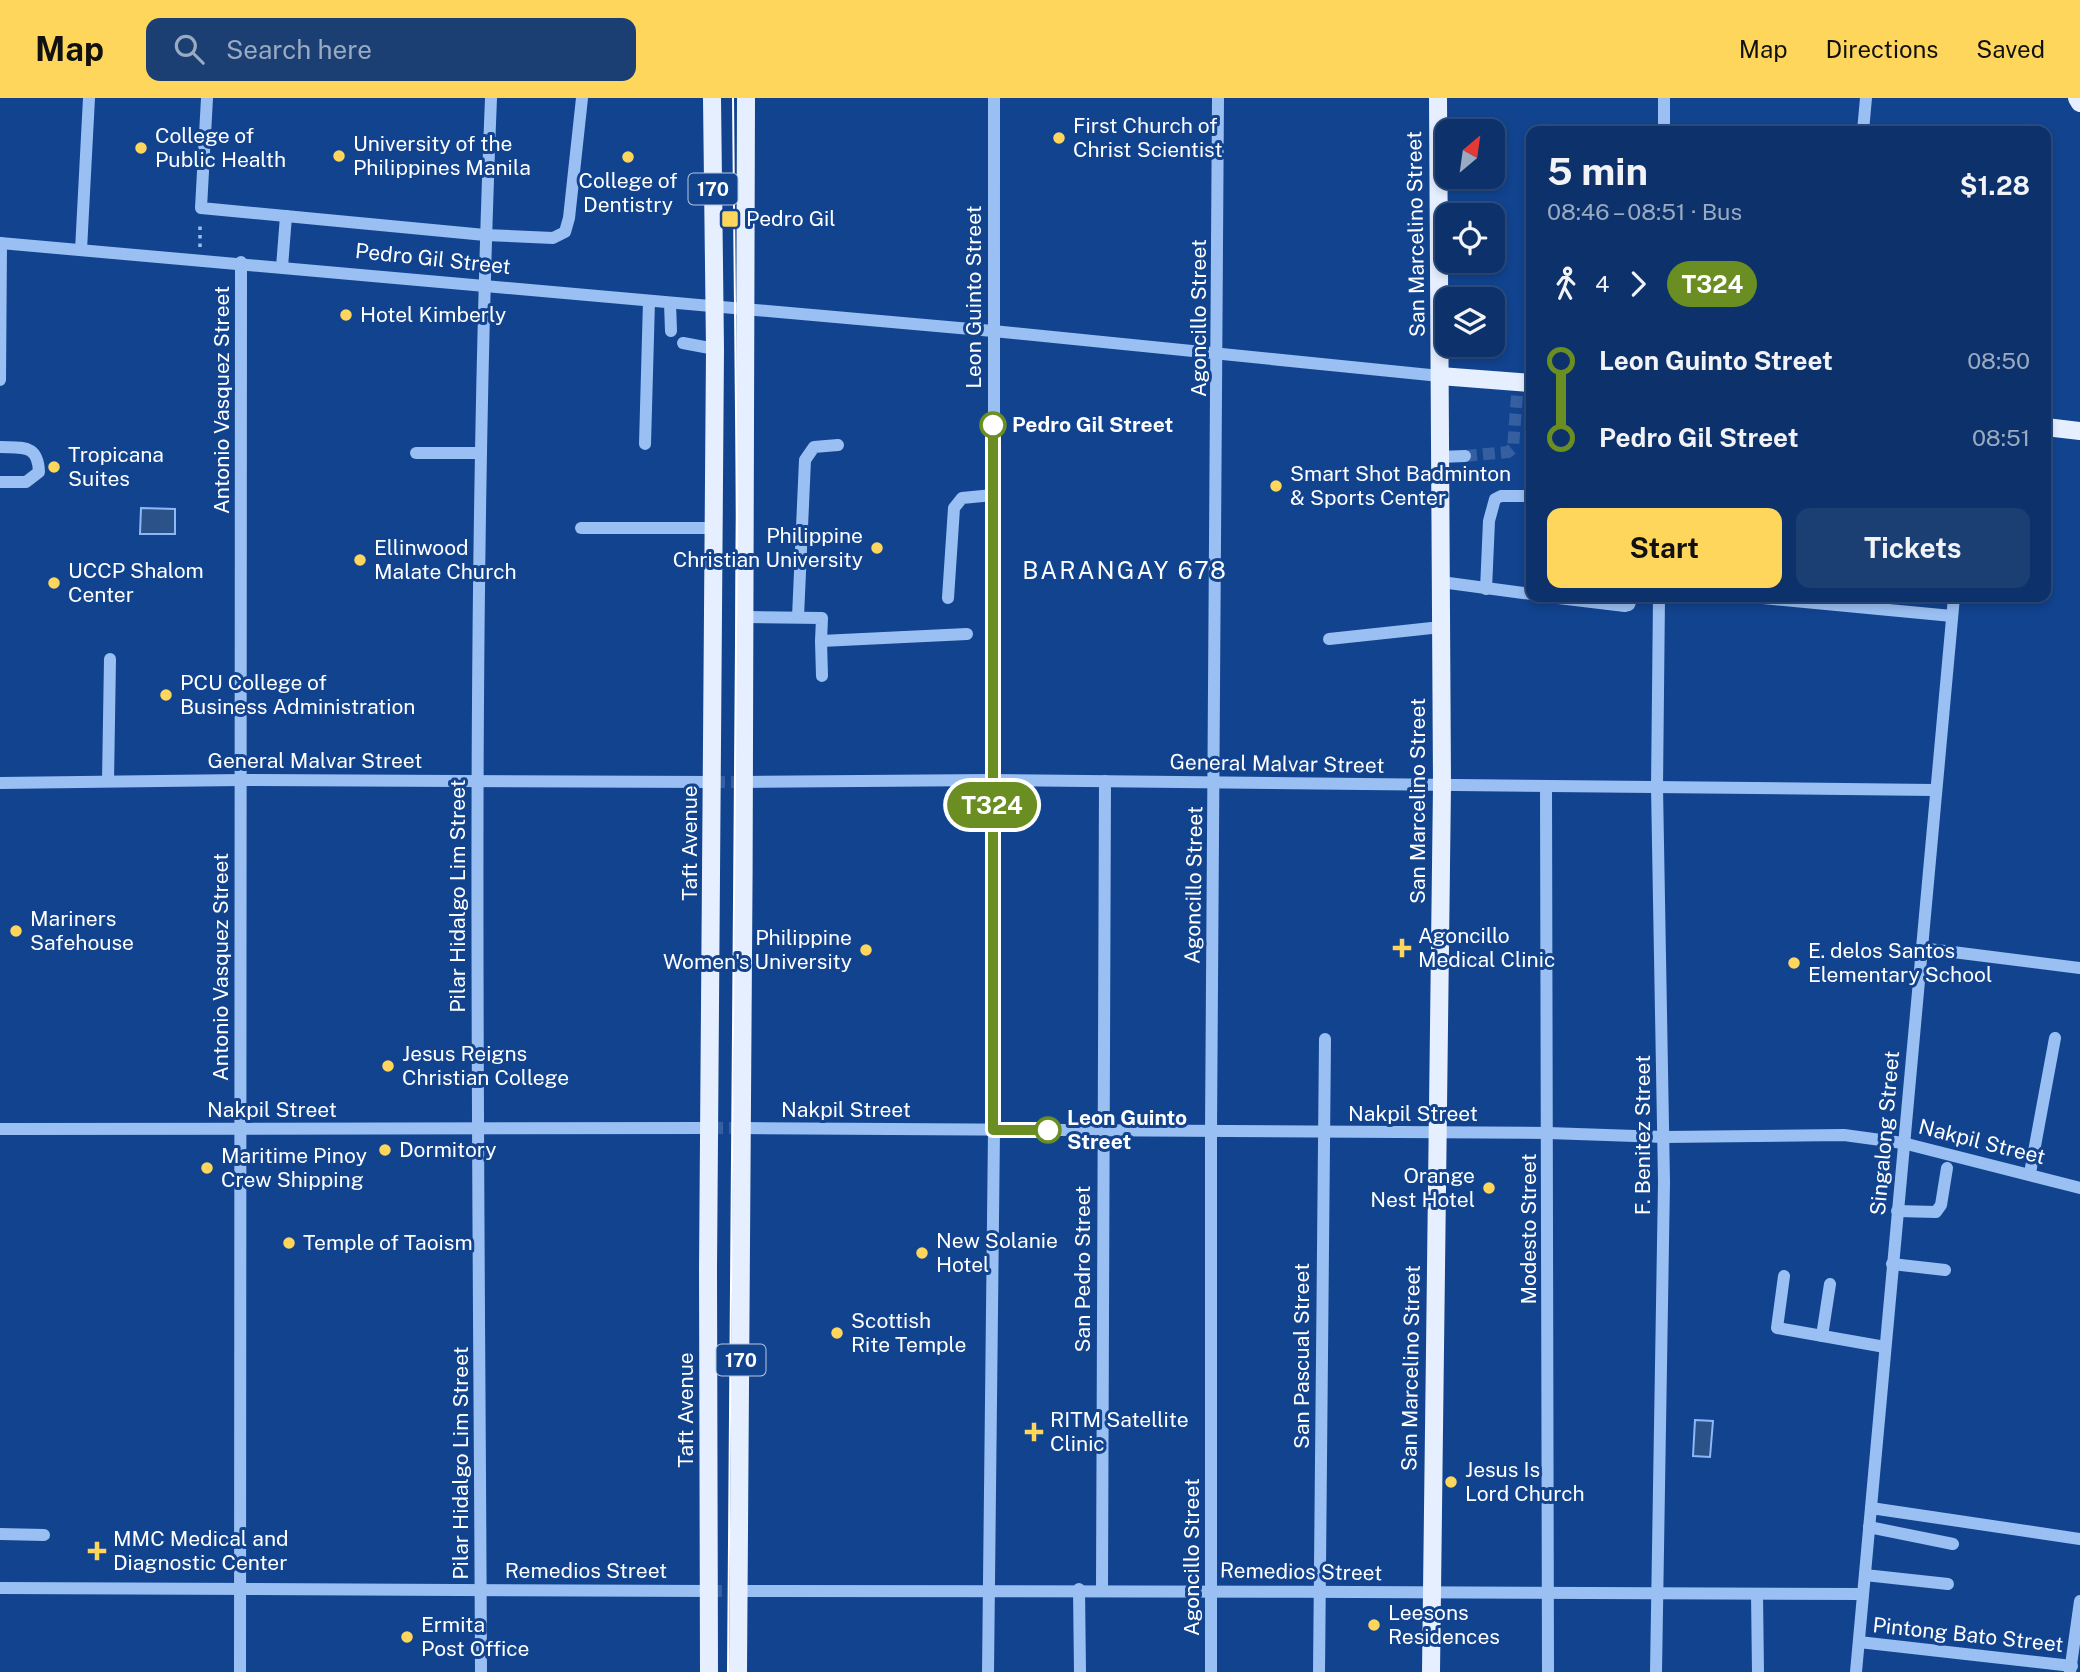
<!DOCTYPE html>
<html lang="en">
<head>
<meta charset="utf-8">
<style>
	:root { --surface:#0d326b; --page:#1b3e73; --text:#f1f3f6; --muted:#9aaac1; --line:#2d4d7e; --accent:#ffd65c }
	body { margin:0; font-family:"Public Sans",sans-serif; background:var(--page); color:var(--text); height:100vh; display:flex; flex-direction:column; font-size:26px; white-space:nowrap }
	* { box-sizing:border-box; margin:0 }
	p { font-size:23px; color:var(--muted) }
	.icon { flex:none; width:38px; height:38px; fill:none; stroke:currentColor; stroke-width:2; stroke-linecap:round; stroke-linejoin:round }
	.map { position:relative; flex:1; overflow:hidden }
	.drawer { position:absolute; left:1526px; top:28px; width:525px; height:476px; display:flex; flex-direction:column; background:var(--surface); border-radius:14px; box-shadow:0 4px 10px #0003,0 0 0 2px var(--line) }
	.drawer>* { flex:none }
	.badge { padding:0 14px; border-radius:23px; font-size:24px; line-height:46px }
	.needle { width:46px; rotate:29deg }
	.controls { position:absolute; left:1435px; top:21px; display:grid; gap:14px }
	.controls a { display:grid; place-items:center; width:70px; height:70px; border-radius:14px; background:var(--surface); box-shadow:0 4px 10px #0003,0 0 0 2px var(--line); font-size:35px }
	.map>.badge { position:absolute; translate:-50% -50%; box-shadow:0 0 0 4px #fff }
	.legs { display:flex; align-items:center; gap:10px; height:77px; padding:0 21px; font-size:23px }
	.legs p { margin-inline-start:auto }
	.overview { display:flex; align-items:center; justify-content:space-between; height:119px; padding:0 21px }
	h1 { font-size:38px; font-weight:700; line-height:52px }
	.primary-button { display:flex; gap:14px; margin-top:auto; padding:14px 21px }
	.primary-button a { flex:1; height:80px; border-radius:14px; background:var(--accent); color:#111; font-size:28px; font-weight:700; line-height:80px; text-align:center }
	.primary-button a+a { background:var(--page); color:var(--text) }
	ul { padding:0 21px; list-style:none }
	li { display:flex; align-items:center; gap:24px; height:77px; font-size:26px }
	li i { display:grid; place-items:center; width:10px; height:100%; margin:0 9px; background:currentColor }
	li i::after { content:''; width:18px; height:18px; margin:-9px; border:5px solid; border-radius:50%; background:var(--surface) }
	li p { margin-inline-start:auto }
	li:first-child i { background:linear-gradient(#0000 50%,currentColor 0) }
	li:last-child i { background:linear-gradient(currentColor 50%,#0000 0) }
	header { display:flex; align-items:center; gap:42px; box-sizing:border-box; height:98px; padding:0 35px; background:var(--accent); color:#111 }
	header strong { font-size:33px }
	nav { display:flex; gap:38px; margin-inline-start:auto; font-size:24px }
	.search { width:490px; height:63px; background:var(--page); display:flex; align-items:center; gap:18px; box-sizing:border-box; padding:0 24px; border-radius:14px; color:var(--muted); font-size:26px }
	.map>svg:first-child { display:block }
</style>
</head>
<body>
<header>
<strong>Map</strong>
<div class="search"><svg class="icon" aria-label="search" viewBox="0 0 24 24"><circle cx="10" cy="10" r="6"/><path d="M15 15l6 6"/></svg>Search here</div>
<nav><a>Map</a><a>Directions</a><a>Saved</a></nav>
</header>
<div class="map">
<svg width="2080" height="1574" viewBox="0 0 2080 1574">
	<rect width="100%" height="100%" fill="#11438f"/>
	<g fill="#2c528a" stroke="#8cb9f6" stroke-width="2">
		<path d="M141,410l34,1v25h-35z"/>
		<path d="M1695,1322l18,1 -3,36 -17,-1z"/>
	</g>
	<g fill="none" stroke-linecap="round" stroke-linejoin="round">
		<g stroke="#355fa0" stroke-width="12" stroke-dasharray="12 6" stroke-linecap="butt">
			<path d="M1465,358l43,-4 5,-4 4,-53"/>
			<path d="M713,684h32"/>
			<path d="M711,1030h29"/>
			<path d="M710,1493h29"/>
		</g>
		<path stroke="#9abff2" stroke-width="3.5" stroke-dasharray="3.5 5" stroke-linecap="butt" d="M200,149v-24"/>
		<g stroke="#9abff2" stroke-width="12">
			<path d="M207,0l-6,110 284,27 68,3 12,-6 4,-14 13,-120"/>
			<path d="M1664,33v-33"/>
			<path d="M1863,33l3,-33"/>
			<path d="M0,145l993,88 447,45"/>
			<path d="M81,152l8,-152"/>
			<path d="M282,169l4,-51"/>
			<path d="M670,205l1,28"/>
			<path d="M683,245l32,6"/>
			<path d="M0,282l1,-137"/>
			<path d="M645,346l4,-143"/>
			<path d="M0,349c23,1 38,-3 39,25l-13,10h-26"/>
			<path d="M416,355h65"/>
			<path d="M1439,359l26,-1"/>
			<path d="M581,430h133"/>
			<path d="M1441,484l90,12"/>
			<path d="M1486,491l3,-68 6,-22 6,-3h30"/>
			<path d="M1550,499l75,9 4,-1 3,-8"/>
			<path d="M948,500l6,-90 8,-10 31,-3"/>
			<path d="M1763,500l189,18"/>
			<path d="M747,519l75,1 -1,23 146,-7"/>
			<path d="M798,519l7,-157 9,-13 24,-2"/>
			<path d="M1329,541l112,-12"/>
			<path d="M821,543l1,35"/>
			<path d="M108,683l2,-122"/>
			<path d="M745,684l247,-2 942,10"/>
			<path d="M0,685l241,-3 472,2"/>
			<path d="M1546,688l2,886"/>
			<path d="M1921,850l159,20"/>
			<path d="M740,1030l808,5 116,4 180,-2 59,8 177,45"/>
			<path d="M0,1031l711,-1"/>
			<path d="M2030,1075l25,-135"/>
			<path d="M1897,1113l39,1 5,-7 6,-37"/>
			<path d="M1892,1166l53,6"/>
			<path d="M1784,1178l-7,52 108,19"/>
			<path d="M1822,1238l8,-52"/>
			<path d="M1871,1410l209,31"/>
			<path d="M1869,1429l84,17"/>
			<path d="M0,1436l44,1"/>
			<path d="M1865,1477l83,9"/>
			<path d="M0,1490l710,3"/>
			<path d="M1079,1491l1,83"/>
			<path d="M1102,1491l3,-808"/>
			<path d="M739,1493c375,-2 749,3 1124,3"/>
			<path d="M1757,1496l1,78"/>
			<path d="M1859,1544l213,24"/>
			<path d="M240,1574l1,-1410"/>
			<path d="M481,1574c-2,-525 -11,-1050 10,-1574"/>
			<path d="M988,1574l6,-542v-1032"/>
			<path d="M1211,1574v-541l7,-1033"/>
			<path d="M1319,1574l6,-633"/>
			<path d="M1656,1574l8,-490 -7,-395 2,-190"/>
			<path d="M1856,1574l98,-1075"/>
			<path d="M2070,1574l10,-71"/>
		</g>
		<g stroke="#e6efff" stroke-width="18">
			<path d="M2077,0l3,5"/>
			<path d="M1440,278l91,7"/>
			<path d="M2046,329l34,4"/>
			<path d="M709,1574l-1,-403 7,-920 -3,-251"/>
			<path d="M738,1574c2,-525 10,-1049 8,-1574"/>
			<path d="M1431,1574l11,-887 -4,-687"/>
		</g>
		<path stroke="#fff" stroke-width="2" d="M728,1574l9,-1155 -4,-419"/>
	</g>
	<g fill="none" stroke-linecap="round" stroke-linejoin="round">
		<defs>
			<path id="line-1" d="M993,327v705h55"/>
		</defs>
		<use href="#line-1" stroke="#fff" stroke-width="16"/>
		<use href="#line-1" stroke="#6b8e23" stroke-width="10"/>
	</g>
	<g fill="#ffd65c" stroke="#11438f" stroke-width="2.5">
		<circle cx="1059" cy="40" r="7"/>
		<circle cx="141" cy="50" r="7"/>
		<circle cx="339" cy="58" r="7"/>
		<circle cx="628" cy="59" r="7"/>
		<rect x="721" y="112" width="18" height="18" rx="3.5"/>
		<circle cx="346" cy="217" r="7"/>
		<circle cx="54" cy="369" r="7"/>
		<circle cx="1276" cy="388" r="7"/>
		<circle cx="877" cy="450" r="7"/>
		<circle cx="360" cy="462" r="7"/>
		<circle cx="54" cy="485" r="7"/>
		<circle cx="166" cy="597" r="7"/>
		<circle cx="16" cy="833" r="7"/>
		<path d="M1398.5 839.5h7v7h7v7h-7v7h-7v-7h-7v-7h7z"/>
		<circle cx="866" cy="852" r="7"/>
		<circle cx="1794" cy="865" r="7"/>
		<circle cx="388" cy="968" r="7"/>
		<circle cx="385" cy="1052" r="7"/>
		<circle cx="207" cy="1070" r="7"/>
		<circle cx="1489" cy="1090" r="7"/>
		<circle cx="289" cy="1145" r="7"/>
		<circle cx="922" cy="1155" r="7"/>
		<circle cx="837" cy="1235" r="7"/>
		<path d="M1030.5 1323.5h7v7h7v7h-7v7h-7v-7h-7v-7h7z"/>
		<circle cx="1451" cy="1384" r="7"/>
		<path d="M93.5 1442.5h7v7h7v7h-7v7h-7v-7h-7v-7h7z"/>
		<circle cx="1374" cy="1527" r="7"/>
		<circle cx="407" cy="1539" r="7"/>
	</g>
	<g fill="#fff" stroke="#6b8e23" stroke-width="3.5">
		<circle cx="993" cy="327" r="12"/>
		<circle cx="1048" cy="1032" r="12"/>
	</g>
	<g text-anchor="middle" stroke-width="6" stroke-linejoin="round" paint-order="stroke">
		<g fill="#11438f" stroke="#b8c7dd" stroke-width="2">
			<rect x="688.5" y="75.5" width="49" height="31" rx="5"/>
			<rect x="716.5" y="1246.5" width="49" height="31" rx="5"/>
		</g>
		<g font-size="19" font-weight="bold" fill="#fff">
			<text x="713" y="98">170</text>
			<text x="741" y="1269">170</text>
		</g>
		<g font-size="21" fill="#fff" stroke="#11438f" text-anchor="start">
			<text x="1073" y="35">First Church of<tspan x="1073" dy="24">Christ Scientist</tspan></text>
			<text x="155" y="45">College of<tspan x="155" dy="24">Public Health</tspan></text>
			<text x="353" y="53">University of the<tspan x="353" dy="24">Philippines Manila</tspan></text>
			<text x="628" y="90" text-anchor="middle">College of<tspan x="628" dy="24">Dentistry</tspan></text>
			<text x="746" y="128">Pedro Gil</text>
			<text x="360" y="224">Hotel Kimberly</text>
			<text x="68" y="364">Tropicana<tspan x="68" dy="24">Suites</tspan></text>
			<text x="1290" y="383">Smart Shot Badminton<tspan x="1290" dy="24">&amp; Sports Center</tspan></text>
			<text x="863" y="445" text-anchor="end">Philippine<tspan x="863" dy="24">Christian University</tspan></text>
			<text x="374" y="457">Ellinwood<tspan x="374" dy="24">Malate Church</tspan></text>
			<text x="68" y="480">UCCP Shalom<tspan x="68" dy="24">Center</tspan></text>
			<text x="180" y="592">PCU College of<tspan x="180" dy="24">Business Administration</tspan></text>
			<text x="30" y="828">Mariners<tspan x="30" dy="24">Safehouse</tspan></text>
			<text x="1418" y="845">Agoncillo<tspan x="1418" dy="24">Medical Clinic</tspan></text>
			<text x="852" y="847" text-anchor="end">Philippine<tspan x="852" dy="24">Women's University</tspan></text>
			<text x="1808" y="860">E. delos Santos<tspan x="1808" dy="24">Elementary School</tspan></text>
			<text x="402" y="963">Jesus Reigns<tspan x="402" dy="24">Christian College</tspan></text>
			<text x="399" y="1059">Dormitory</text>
			<text x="221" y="1065">Maritime Pinoy<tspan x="221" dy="24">Crew Shipping</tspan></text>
			<text x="1475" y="1085" text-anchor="end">Orange<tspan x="1475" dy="24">Nest Hotel</tspan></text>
			<text x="936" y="1150">New Solanie<tspan x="936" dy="24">Hotel</tspan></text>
			<text x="303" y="1152">Temple of Taoism</text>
			<text x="851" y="1230">Scottish<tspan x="851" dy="24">Rite Temple</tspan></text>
			<text x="1050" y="1329">RITM Satellite<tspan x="1050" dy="24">Clinic</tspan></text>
			<text x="1465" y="1379">Jesus Is<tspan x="1465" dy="24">Lord Church</tspan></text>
			<text x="113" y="1448">MMC Medical and<tspan x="113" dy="24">Diagnostic Center</tspan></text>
			<text x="1388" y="1522">Leesons<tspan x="1388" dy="24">Residences</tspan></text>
			<text x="421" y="1534">Ermita<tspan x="421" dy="24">Post Office</tspan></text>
		</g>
		<g font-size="21" fill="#fff" stroke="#11438f">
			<text transform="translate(1416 136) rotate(-91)" y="7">San Marcelino Street</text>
			<text transform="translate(433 161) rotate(6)" y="7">Pedro Gil Street</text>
			<text transform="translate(974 199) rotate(-90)" y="7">Leon Guinto Street</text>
			<text transform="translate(1199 220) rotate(-90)" y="7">Agoncillo Street</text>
			<text transform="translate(222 302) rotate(-90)" y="7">Antonio Vasquez Street</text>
			<text x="315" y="670">General Malvar Street</text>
			<text transform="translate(1277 666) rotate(1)" y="7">General Malvar Street</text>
			<text transform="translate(1418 703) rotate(-90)" y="7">San Marcelino Street</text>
			<text transform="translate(690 745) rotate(-90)" y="7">Taft Avenue</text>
			<text transform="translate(1194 787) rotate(-89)" y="7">Agoncillo Street</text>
			<text transform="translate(458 798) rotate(-90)" y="7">Pilar Hidalgo Lim Street</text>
			<text transform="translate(221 869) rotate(-90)" y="7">Antonio Vasquez Street</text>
			<text x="272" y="1019">Nakpil Street</text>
			<text x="846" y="1019">Nakpil Street</text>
			<text x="1413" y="1023">Nakpil Street</text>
			<text transform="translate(1885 1035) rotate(-85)" y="7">Singalong Street</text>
			<text transform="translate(1643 1037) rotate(-90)" y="7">F. Benitez Street</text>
			<text transform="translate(1982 1044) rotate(14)" y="7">Nakpil Street</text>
			<text transform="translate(1529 1131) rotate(-90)" y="7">Modesto Street</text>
			<text transform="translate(1083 1171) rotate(-90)" y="7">San Pedro Street</text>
			<text transform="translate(1302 1258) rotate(-90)" y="7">San Pascual Street</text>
			<text transform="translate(1411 1270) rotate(-89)" y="7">San Marcelino Street</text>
			<text transform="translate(686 1312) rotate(-90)" y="7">Taft Avenue</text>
			<text transform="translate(461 1365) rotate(-90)" y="7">Pilar Hidalgo Lim Street</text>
			<text transform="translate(1192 1459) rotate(-90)" y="7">Agoncillo Street</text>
			<text x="586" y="1480">Remedios Street</text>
			<text transform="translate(1301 1474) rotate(1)" y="7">Remedios Street</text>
			<text transform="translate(1968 1537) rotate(6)" y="7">Pintong Bato Street</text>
		</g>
		<g font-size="21" font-weight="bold" fill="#fff" stroke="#11438f" text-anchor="start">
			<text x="1012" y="334">Pedro Gil Street</text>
			<text x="1067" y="1027">Leon Guinto<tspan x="1067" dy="24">Street</tspan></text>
		</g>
		<g font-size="24" letter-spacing="2" fill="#fff" stroke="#11438f">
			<text x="1125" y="481">BARANGAY 678</text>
		</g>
	</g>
</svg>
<div class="controls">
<a><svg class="needle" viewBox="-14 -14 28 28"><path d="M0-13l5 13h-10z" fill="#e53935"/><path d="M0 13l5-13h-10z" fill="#9aaac1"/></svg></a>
<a><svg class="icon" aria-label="locate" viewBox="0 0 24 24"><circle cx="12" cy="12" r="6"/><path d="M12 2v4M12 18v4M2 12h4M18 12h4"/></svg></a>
<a><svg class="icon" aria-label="layers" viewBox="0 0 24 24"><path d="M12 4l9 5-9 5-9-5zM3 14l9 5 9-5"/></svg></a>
</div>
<b class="badge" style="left:992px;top:707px;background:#6b8e23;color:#fff">T324</b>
<section class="drawer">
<div class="overview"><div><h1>5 min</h1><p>08:46 – 08:51 · Bus</p></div><b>$1.28</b></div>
<div class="legs"><svg class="icon" aria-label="walk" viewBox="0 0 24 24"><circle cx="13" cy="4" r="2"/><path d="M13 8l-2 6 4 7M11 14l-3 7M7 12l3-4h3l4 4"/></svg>4<svg class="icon" aria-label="forward" viewBox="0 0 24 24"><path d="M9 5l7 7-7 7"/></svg><b class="badge" style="background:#6b8e23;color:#fff">T324</b></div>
<ul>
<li><i style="color:#6b8e23"></i><b>Leon Guinto Street</b><p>08:50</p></li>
<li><i style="color:#6b8e23"></i><b>Pedro Gil Street</b><p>08:51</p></li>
</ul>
<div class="primary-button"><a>Start</a><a>Tickets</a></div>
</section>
</div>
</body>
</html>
